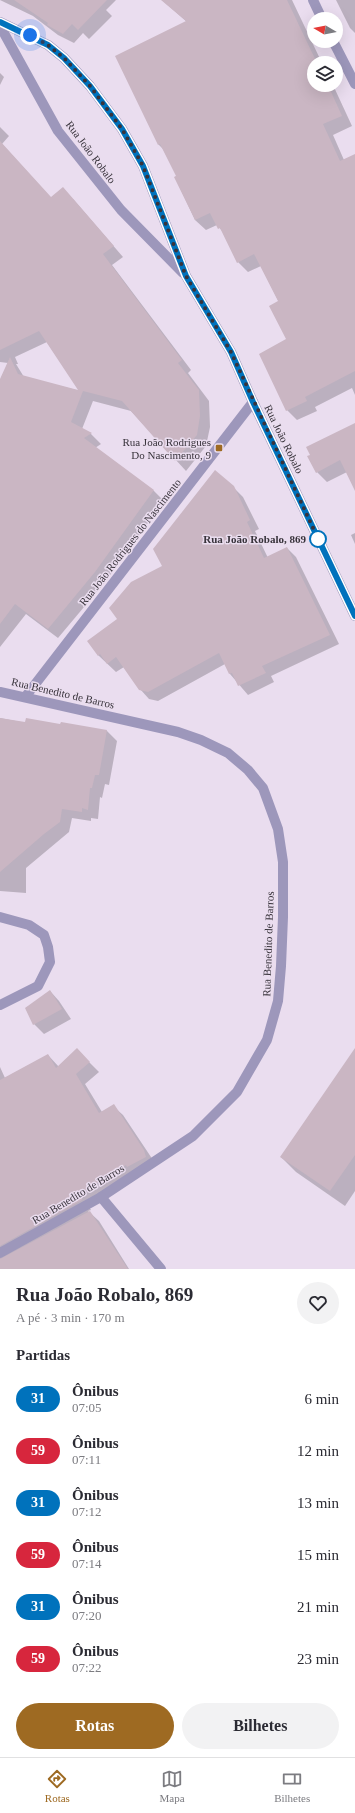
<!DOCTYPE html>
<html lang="pt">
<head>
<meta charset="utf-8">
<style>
	:root { --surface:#fff; --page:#f2f2f3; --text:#2b2b33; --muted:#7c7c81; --line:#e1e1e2; --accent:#9e6a22 }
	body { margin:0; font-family:"Times New Roman",serif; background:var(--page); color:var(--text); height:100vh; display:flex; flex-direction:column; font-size:15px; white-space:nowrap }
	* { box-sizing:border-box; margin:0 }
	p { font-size:13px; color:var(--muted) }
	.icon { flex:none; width:22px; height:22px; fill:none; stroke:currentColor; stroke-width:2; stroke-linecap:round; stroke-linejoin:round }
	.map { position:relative; height:1269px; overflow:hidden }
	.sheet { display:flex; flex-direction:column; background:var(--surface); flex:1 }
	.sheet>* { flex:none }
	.badge { padding:0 8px; border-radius:13px; font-size:14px; line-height:26px }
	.needle { width:26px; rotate:280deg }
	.fabs { position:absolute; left:307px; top:12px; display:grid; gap:8px }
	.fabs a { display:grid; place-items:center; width:36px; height:36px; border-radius:50%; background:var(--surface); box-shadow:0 4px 16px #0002; font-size:20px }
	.you { position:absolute; width:20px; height:20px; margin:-10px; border:3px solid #fff; border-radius:50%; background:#1a73e8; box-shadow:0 0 0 6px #1a73e833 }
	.map>.badge { position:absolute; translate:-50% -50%; box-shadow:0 0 0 2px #fff }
	h2 { padding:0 16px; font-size:15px; line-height:36px }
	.round { display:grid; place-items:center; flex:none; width:42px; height:42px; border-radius:21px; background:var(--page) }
	.summary { display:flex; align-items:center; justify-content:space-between; height:68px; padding:0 16px }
	h1 { font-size:19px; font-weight:700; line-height:30px }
	.button { display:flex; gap:8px; margin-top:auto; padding:8px 16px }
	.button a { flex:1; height:46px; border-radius:24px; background:var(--accent); color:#fff; font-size:16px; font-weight:700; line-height:46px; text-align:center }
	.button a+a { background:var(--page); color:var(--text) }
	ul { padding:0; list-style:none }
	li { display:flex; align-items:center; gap:12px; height:52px; padding:0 16px }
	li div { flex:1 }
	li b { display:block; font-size:15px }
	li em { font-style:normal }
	li .badge { min-width:44px; font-weight:700; text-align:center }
	.tabs { display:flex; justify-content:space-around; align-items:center; height:56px; border-top:1px solid var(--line); background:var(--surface); font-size:11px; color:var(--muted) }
	.tabs a { display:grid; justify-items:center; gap:2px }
	.tabs .selected { color:var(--accent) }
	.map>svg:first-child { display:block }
</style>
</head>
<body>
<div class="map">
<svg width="355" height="1269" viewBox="0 0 355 1269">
	<rect width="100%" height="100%" fill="#eaddef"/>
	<g fill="#0003" fill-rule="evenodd">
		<path d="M0,0h116l-10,10 6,6 -23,23 -6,-6 -9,10 -16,-8 -25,-19z"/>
		<path d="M162,0h130l30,63h-8v22h19l19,41 -19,9 11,25 11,-5v240l-3,-7 -37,19 2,4 -20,9 -10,-10v-71l-8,-37 -18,-36 -13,6 -10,-10 -14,-29 -7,-8 -11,5 -11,-10 -20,-43 2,-1 -14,-27 -4,-4 -42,-88 70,-35z"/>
		<path d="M336,0h19v33l-5,-5z"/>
		<path d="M0,73l4,4 -4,8z"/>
		<path d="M0,127l9,9 -7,8 49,54 22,1 50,58 -11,8 79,105 -3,3 21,28 1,26 -4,19 -20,25 -55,-60 -38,-10 -11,28 9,5 10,10 -6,4 59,43 10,10 -59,81 -47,56 -32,-24 -26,33v-266l8,-18 -8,-1zM47,342l33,49 -56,-14 -8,-13h2l-3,-7z"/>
		<path d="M355,424v65l-8,-17 -20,10 -10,-10z"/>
		<path d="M233,487l10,10 16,32 -4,2 13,27 19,-10 9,9 43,87 -68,32 3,6 -26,13 -18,-21 -5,-10 -67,37 -9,-2 -9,-10 -16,-22 -8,5 -18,-17 20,-36z"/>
		<path d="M355,533v11l-4,-9z"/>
		<path d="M0,718l26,5 81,8 10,10 -8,44 -4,-1 -3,14 -2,-1 -2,22 -7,-1v3l-19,-3 -3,14 -43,36v25l-26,-2z"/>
		<path d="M50,991l9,10 12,18 -27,15 -10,-10 -8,-15z"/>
		<path d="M77,1050l22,22 -14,12 17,28 11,-6 10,9 30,45 -66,44 4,6 -3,1 11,10 30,48h-129v-202l5,11 43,-23 11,12z"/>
		<path d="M355,1050v141l-10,15 -49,-34 -15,-15z"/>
	</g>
	<g fill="#cab6c3">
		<path d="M14,0h93l-29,30 -6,-6 -9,10 -16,-9 1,-2z"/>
		<path d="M161,0h126l30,63h-3v22h14l14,31 -19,8 17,37 15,-7v217l-50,26 2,4 -21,10 -27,-57 27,-15 -17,-33 9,-5 -24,-47 -17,9 -17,-35 -2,1 -8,-16 -15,7 -21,-43 2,-1 -16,-32 -2,1 -43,-89 71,-35z"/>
		<path d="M0,141l51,56 12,-10 51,59 -11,8 79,106 -4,3 21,27 1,26 -3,19 -22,26 -53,-60 -39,-10 -12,31 21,11 -8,5 70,52 -59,82 -47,57 -33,-25 -15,20v-245l10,-22 8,17 60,16 -39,-59 -39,19z"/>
		<path d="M355,423v68l-15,-31 -24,13 -9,-17 3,-1 -4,-8z"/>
		<path d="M215,470l19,16 16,34 -3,2 17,36 23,-11 43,88 -68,31 4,7 -28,13 -6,-13 -3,1 -10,-21 -71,39 -9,-2 -23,-33 -9,7 -7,-10 -2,2 -11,-15 30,-22 -8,-11 22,-26 31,-16 -9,-17z"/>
		<path d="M0,718l25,4 1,-4 34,6 1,-2 46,8 -8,45h-4l-3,13h-2l-2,22 -6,-2v4l-20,-3 -2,13 -16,12 -44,38z"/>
		<path d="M50,990l12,19 -29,16 -8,-17z"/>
		<path d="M77,1048l13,14 -14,12 23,39 15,-9 30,46 2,7 -19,10 -1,-2 -47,29 3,6 -82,46v-166l48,-26 8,14z"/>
		<path d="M355,1048v107l-25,36 -50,-34z"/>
		<path d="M90,1211l38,58h-128v-10z"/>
	</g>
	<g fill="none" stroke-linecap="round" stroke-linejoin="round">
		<g stroke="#9d97bb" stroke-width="10">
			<path d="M313,0l9,19"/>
			<path d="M0,22l48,23 16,13 26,28 32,43 21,37 43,110 45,76 22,50 102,214"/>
			<path d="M0,26l58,105 63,79 62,63"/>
			<path d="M333,41l22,43"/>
			<path d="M0,692l178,40 23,8 27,13 20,17 15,18 15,41 5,33v55l-2,49 -3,35 -11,39 -30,52 -44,44 -92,61 -101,56"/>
			<path d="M26,696l227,-294"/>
			<path d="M0,917l29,8 15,10 4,12 2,15 -12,24 -38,19"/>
			<path d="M101,1197l60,72"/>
		</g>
	</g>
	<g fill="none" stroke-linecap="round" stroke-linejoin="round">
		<defs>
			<path id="line" d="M0,22l48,23 16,13 26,28 32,43 21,37 43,110 45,76 22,50 102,214"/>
		</defs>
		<use href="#line" stroke="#fff" stroke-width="9"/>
		<use href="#line" stroke="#0072bc" stroke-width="6"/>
		<path stroke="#38333b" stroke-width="4" stroke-dasharray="0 7.2" d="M30,35l18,10 16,13 26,28 32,43 21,37 43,110 45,76 90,193 -3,-6"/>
	</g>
	<rect fill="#9e6a22" stroke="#eaddef" stroke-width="1.5" x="215" y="444" width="8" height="8" rx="2"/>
	<circle fill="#fff" stroke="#0072bc" stroke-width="2" cx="318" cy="539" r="8"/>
	<g text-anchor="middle" stroke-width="3" stroke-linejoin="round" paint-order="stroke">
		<g font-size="11" fill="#38333b" stroke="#eaddef">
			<text transform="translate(91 152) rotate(53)" y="4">Rua João Robalo</text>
			<text transform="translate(284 439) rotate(64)" y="4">Rua João Robalo</text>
			<text transform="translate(130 542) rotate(-52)" y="4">Rua João Rodrigues do Nascimento</text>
			<text transform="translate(63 693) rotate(13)" y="4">Rua Benedito de Barros</text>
			<text transform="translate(268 944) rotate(-88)" y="4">Rua Benedito de Barros</text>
			<text transform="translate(78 1194) rotate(-31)" y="4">Rua Benedito de Barros</text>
		</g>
		<g font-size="11" fill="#38333b" stroke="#eaddef" text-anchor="end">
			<text x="211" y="446">Rua João Rodrigues<tspan x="211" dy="13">Do Nascimento, 9</tspan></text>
		</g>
		<g font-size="11" font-weight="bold" fill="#38333b" stroke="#eaddef" text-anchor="end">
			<text x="306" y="543">Rua João Robalo, 869</text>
		</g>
	</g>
</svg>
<div class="fabs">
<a><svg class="needle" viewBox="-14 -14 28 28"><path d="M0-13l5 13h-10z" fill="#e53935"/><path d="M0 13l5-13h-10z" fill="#7c7c81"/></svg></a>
<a><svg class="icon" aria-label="layers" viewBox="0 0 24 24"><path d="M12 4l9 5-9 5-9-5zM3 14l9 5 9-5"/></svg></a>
</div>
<div class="you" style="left:30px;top:35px"></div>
</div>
<section class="sheet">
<div class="summary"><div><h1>Rua João Robalo, 869</h1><p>A pé · 3 min · 170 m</p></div><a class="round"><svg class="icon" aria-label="heart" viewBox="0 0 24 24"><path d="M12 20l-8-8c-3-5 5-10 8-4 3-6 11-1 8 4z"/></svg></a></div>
<h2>Partidas</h2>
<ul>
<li><span class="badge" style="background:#0072bc;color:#fff">31</span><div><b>Ônibus</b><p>07:05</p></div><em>6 min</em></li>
<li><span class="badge" style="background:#d7263d;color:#fff">59</span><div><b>Ônibus</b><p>07:11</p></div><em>12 min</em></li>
<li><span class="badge" style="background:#0072bc;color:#fff">31</span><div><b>Ônibus</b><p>07:12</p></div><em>13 min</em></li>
<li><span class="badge" style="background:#d7263d;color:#fff">59</span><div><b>Ônibus</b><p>07:14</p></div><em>15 min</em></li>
<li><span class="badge" style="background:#0072bc;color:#fff">31</span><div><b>Ônibus</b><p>07:20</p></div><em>21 min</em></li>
<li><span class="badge" style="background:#d7263d;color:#fff">59</span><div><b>Ônibus</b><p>07:22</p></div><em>23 min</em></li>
</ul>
<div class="button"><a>Rotas</a><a>Bilhetes</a></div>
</section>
<nav class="tabs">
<a class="selected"><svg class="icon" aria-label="directions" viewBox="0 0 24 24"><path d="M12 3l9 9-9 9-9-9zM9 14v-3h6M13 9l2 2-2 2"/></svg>Rotas</a>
<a><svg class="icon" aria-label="map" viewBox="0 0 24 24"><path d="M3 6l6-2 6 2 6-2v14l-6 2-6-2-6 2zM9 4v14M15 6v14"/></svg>Mapa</a>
<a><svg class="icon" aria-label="tickets" viewBox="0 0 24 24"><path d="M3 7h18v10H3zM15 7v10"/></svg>Bilhetes</a>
</nav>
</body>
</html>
